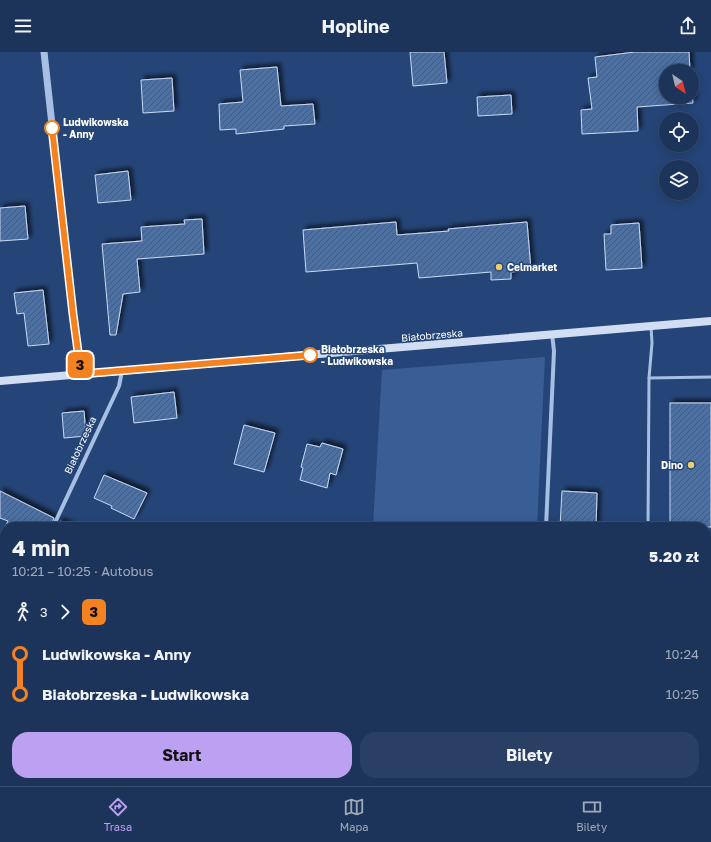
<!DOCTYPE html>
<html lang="pl">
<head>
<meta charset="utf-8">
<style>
	:root { --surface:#1c345a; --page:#293f63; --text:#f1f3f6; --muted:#a0aabb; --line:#3a4f70; --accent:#bca0f2 }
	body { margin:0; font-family:"Golos Text",sans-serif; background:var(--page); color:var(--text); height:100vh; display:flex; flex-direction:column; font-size:15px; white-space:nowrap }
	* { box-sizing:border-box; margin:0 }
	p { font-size:13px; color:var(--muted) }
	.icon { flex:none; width:22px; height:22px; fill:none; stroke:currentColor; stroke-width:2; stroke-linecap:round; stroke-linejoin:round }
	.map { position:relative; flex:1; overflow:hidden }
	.side { position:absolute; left:0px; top:470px; width:711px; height:264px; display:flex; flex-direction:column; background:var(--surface); border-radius:16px 16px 0 0; box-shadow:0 2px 10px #0003,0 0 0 1px var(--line) }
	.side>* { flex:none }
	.badge { padding:0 8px; border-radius:6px; font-size:14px; line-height:26px }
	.needle { width:26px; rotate:145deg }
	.tools { position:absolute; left:659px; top:12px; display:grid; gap:8px }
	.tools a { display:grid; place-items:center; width:40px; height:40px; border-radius:50%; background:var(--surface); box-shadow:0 2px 10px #0003,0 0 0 1px var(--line); font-size:20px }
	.map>.badge { position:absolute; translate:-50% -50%; box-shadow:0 0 0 2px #fff }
	.legs { display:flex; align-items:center; gap:6px; height:44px; padding:0 12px; font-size:13px }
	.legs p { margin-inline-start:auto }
	.summary { display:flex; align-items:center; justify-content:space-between; height:68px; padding:0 12px }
	h1 { font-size:22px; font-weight:700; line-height:30px }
	.cta { display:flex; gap:8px; margin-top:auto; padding:8px 12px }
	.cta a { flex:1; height:46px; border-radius:16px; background:var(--accent); color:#111; font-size:16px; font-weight:700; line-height:46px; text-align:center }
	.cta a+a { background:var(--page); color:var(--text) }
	ul { padding:0 12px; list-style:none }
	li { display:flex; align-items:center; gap:14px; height:40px; font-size:15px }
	li i { display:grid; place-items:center; width:6px; height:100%; margin:0 5px; background:currentColor }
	li i::after { content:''; width:10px; height:10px; margin:-5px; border:3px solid; border-radius:50%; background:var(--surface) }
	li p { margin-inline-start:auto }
	li:first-child i { background:linear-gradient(#0000 50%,currentColor 0) }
	li:last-child i { background:linear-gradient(currentColor 50%,#0000 0) }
	header { display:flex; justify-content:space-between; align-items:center; height:52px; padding:0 12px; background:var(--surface); font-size:18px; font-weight:700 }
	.dock { display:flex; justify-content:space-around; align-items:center; height:56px; border-top:1px solid var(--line); background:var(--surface); font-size:11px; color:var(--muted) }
	.dock a { display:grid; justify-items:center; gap:2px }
	.dock .selected { color:var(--accent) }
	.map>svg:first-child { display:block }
</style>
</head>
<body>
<header><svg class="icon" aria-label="menu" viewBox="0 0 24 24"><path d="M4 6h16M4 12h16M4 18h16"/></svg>Hopline<svg class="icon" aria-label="share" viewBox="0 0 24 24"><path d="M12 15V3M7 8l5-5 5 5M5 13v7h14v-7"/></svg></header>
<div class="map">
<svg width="711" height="734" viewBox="0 0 711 734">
	<defs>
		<pattern id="building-hatch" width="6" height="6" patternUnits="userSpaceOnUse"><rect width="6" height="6" fill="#4e6fa1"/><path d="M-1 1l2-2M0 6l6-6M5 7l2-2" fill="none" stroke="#4d5a6e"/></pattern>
		<filter id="shadow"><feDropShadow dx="3.5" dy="-3.5" stdDeviation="2" flood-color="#0009"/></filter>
	</defs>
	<rect width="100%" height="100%" fill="#254578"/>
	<g fill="#395d95">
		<path d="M545,305l-8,170h-164l9,-157z"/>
		<path d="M0,545l5,2v161l-5,-1z"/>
		<path d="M63,729h130l-1,3 -8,-2 -1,4h-106z"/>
		<path d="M359,729h179v5h-180z"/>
	</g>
	<g fill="url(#building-hatch)" stroke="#c9daf3" filter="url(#shadow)">
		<path d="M410,0h34l3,31 -34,3z"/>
		<path d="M635,0h54l1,19h-24v26h26v-4l1,10 -56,4 1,24 -56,3 -1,-24 11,-1 -4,-31 9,-1 -2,-20z"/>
		<path d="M277,15l4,39 32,-2 2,20 -31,2v3l-48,5v-5l-16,1 -1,-26 24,-2 -3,-32z"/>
		<path d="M172,26l2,33 -31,2 -2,-33z"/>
		<path d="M511,43l1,19 -34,2 -1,-19z"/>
		<path d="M128,119l3,29 -33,3 -3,-28z"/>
		<path d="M25,154l3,33 -28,2v-33z"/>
		<path d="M202,167l2,35 -67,5 3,33 -17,2 -7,41h-6l-8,-91 40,-3 -1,-14 44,-3 -1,-4z"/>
		<path d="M396,170l1,13 52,-4 -1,-2 79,-7 4,48 -20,2v7l-20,1v-8l-72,6 -2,-15 -111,9 -3,-42z"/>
		<path d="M639,171l3,45 -36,2 -2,-36h7v-9z"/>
		<path d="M43,238l6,54 -21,2 -4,-33 -7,1 -3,-21z"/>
		<path d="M174,340l3,26 -43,5 -3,-26z"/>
		<rect x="670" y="351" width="41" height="124"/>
		<path d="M84,359l2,25 -22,2 -2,-25z"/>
		<path d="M244,373l31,8 -11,39 -30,-8z"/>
		<path d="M322,391l21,6 -7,26 -6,-2 -3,15 -27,-8 3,-12 -2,-1 6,-23 13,3z"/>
		<path d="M104,423l43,18 -13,26 -23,-11 1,-2 -18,-8z"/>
		<path d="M0,439l54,27 -4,9h-45l3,-6 -8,-3z"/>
		<path d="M562,439l35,2 -1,34h-36z"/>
		<path d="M60,469l12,6h-15z"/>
	</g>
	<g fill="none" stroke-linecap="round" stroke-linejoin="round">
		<g stroke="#a7bfe3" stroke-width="3">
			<path d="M649,326l62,-1"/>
			<path d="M648,475l1,-149 3,-35 -1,-17"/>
		</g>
		<g stroke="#a7bfe3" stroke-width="4">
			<path d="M53,475l66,-141 3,-15"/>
			<path d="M546,475l8,-176 -2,-17"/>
			<path d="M0,569l5,-2"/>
			<path d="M0,595l5,-6"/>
		</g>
		<path stroke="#a7bfe3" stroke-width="7" d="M44,0l29,263 8,59"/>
		<path stroke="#d0ddf3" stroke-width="8" d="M0,329l711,-60"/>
	</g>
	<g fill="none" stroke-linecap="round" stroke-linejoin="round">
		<defs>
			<path id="line-1" d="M52,76l21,186 8,60 229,-19"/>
		</defs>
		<use href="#line-1" stroke="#fff" stroke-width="9"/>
		<use href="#line-1" stroke="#f58220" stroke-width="6"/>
	</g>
	<g fill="#fff" stroke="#f58220" stroke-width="2">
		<circle cx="52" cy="76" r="7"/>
		<circle cx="310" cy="303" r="7"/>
	</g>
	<g fill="#ecce6c" stroke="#254578" stroke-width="1.5">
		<circle cx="499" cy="215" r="4"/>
		<circle cx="691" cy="413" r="4"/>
	</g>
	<g text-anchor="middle" stroke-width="3" stroke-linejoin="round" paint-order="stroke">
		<g font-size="10" font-weight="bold" fill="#fff" stroke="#254578" text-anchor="start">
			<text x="63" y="74">Ludwikowska<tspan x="63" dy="12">- Anny</tspan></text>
			<text x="321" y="301">Białobrzeska<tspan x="321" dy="12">- Ludwikowska</tspan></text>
		</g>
		<g font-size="10" font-weight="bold" fill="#fff" stroke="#254578" text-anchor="start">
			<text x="507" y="219">Celmarket</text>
			<text x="683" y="417" text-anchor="end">Dino</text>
		</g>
		<g font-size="10" fill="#fff" stroke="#254578">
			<text transform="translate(432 283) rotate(-5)" y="4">Białobrzeska</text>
			<text transform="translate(80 393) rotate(-65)" y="4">Białobrzeska</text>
		</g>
	</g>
</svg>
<div class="tools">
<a><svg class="needle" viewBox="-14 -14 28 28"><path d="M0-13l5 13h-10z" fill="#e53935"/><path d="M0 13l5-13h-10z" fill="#a0aabb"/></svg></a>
<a><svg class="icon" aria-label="locate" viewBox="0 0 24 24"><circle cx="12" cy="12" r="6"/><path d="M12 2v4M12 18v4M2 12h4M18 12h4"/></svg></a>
<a><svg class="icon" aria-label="layers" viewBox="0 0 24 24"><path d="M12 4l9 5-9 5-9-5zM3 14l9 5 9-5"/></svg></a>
</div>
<b class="badge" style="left:80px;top:313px;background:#f58220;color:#111">3</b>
<section class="side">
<div class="summary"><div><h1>4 min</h1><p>10:21 – 10:25 · Autobus</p></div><b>5.20 zł</b></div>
<div class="legs"><svg class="icon" aria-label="walk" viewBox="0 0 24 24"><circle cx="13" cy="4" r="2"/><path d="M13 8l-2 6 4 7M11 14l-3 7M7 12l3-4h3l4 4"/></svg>3<svg class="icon" aria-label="forward" viewBox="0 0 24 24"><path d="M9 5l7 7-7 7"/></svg><b class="badge" style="background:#f58220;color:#111">3</b></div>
<ul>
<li><i style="color:#f58220"></i><b>Ludwikowska - Anny</b><p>10:24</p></li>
<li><i style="color:#f58220"></i><b>Białobrzeska - Ludwikowska</b><p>10:25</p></li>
</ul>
<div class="cta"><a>Start</a><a>Bilety</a></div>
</section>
</div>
<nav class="dock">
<a class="selected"><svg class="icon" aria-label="directions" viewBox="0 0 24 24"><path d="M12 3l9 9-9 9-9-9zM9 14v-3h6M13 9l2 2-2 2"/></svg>Trasa</a>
<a><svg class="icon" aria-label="map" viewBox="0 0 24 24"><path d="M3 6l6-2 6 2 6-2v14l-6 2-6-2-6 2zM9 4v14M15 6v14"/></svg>Mapa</a>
<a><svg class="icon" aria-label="tickets" viewBox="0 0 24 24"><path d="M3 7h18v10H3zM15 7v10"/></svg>Bilety</a>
</nav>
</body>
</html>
